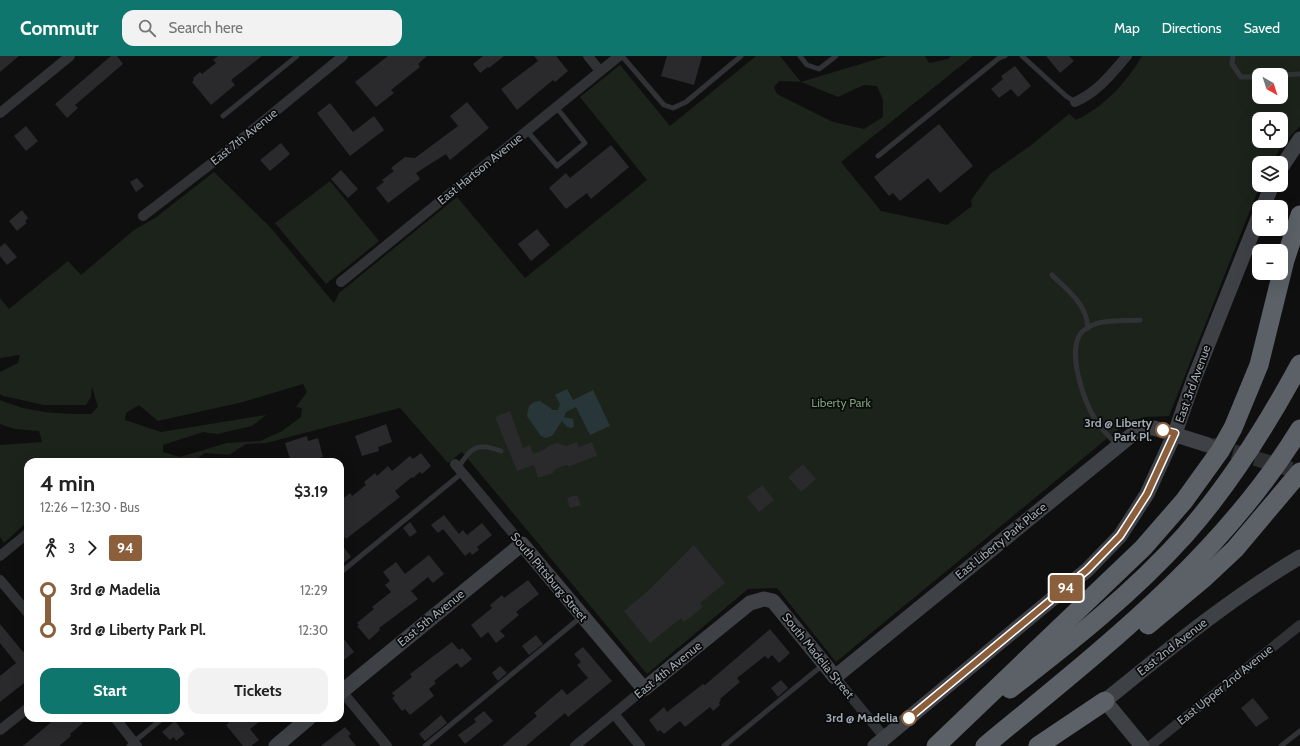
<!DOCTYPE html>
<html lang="en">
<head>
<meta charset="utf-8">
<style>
	:root { --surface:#fff; --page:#f2f2f2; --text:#222; --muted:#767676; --accent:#0f766e }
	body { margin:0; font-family:Cabin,sans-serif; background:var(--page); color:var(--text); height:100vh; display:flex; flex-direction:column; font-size:15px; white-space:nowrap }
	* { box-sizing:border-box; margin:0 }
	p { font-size:13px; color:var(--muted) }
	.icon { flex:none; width:22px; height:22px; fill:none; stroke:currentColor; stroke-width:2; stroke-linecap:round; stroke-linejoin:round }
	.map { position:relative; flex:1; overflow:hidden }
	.details { position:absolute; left:24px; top:402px; width:320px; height:264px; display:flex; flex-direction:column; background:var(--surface); border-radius:12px; box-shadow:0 4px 16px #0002 }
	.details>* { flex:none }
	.badge { padding:0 8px; border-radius:3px; font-size:14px; line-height:26px }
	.needle { width:26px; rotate:141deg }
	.tools { position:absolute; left:1252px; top:12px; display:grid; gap:8px }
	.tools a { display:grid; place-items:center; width:36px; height:36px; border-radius:8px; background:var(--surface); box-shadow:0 4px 16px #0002; font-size:20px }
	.map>.badge { position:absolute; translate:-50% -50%; box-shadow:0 0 0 2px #fff }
	.legs { display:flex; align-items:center; gap:6px; height:44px; padding:0 16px; font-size:13px }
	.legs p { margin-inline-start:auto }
	.head { display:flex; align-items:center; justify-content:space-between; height:68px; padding:0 16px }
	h1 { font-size:22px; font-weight:700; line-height:30px }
	.cta { display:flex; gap:8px; margin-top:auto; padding:8px 16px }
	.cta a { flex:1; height:46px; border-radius:12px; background:var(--accent); color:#fff; font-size:16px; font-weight:700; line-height:46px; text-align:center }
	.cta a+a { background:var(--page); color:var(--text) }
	ul { padding:0 16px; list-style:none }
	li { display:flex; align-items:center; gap:14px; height:40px; font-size:15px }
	li i { display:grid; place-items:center; width:6px; height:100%; margin:0 5px; background:currentColor }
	li i::after { content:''; width:10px; height:10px; margin:-5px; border:3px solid; border-radius:50%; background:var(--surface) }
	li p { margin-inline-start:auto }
	li:first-child i { background:linear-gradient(#0000 50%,currentColor 0) }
	li:last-child i { background:linear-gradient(currentColor 50%,#0000 0) }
	header { display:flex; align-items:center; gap:24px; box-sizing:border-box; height:56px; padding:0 20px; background:var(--accent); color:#fff }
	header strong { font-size:19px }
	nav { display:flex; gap:22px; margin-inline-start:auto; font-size:14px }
	.search { width:280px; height:36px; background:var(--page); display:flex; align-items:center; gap:10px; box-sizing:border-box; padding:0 14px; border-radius:12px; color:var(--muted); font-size:15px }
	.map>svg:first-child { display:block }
</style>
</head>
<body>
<header>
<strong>Commutr</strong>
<div class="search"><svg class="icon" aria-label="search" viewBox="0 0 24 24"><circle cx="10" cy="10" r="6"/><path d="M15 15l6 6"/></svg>Search here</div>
<nav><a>Map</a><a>Directions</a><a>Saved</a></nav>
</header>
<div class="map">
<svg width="1300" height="690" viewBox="0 0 1300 690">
	<rect width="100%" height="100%" fill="#0f0f10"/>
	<g fill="#1c231b" fill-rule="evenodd">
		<path d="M756,0h24l21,26 86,-26h38l4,7 19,-4 3,-3h22l-132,106 40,49 66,14 25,-19 -1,-6 19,-26 40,-28 39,-32 7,6c28,-13 51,-38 66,-64h158v70l-18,19 -10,18h-13l1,22 -91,231 -24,1 -18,5 -291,240 -59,-74 -29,1 -101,85 -185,-222 -14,11 -48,-55 -134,35 -20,1 -17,11 -24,-2 -13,9h-164v59l-24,22 -4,-6v-92l42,-3 -3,-11 -24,-2 -15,-5v-24c31,13 58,14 91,14l7,-7 -6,-20 -1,10 -5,8h-42l-41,-9 -3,-2v-22l18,-9 2,-8 -20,3v-60l9,11 59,-48 13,14 53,-45 21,-12 59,-46 56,55 64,76 5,-10 118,-96 68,81 122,-98 -67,-83 40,-32 50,61zM1259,19h22v22h-22zM779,25l22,1 37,15 26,-12 13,1 6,14v17l-19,12 -31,-7 -56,-28 -3,-7zM1259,63h22v22h-22zM303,328l4,8 -11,15 6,1 -1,9 -19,14 -22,10 -33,2 -47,14 -17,-5v-7l40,-13 14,2 35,-8 14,-11 -105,17 -36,-12 1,-7 13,-8 19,16 85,-19z"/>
		<path d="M330,125l49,60 -53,43 -51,-61z"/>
	</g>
	<path fill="#283639" d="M567,333l6,11 20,-10 17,36 -20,9 -14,-28 -10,5 -2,5 9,2 1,7 -2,2 -5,-1 -5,-6 -10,15 -6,2 -5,-2 -14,-20 2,-10 5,-4 6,-1 13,9h5l2,-6 -5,-9z"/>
	<g fill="#2a2a2d">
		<path d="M0,0h19l-19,16z"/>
		<path d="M111,0h6l6,8 -48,41 3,3 -11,10 -12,-14z"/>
		<path d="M218,0h44l-31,24 4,5 -24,20 -19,-23 2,-2 -1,-2 7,-6 2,2 14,-11 -3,-3z"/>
		<path d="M388,0h39l-9,8 2,3 -29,23 3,3 -18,14 -21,-25z"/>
		<path d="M483,0h21l-15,12 -1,-1 -8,6 -7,-9z"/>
		<path d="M534,0h22l12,15 -13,11 -2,-2 -36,30 -16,-21 37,-28z"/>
		<path d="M667,0h35l-8,29 -33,-9z"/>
		<path d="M1046,0h23l5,5 -14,12z"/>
		<path d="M1015,10l16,20 -13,11 -7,-8 -12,9 -8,-9 12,-10 -2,-3z"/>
		<path d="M467,46l22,26 -39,32 -4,-6 -30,19 4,6 -32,24 -12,-15 8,-6 -2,-2 12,-9 -3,-3 14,-11 10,1 43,-32 -8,-10z"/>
		<path d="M330,47l23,29 21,-16 10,14 -34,26 -33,-43z"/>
		<path d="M939,68l34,42 -33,27 -12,-15 -28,23 -7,-8 -4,3 -15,-19z"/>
		<path d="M26,70l12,15 -12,10 -12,-15z"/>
		<path d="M281,87l9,11 -20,17 -10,-11z"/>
		<path d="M611,89l18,22 -38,32 -4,-6 -21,16 -17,-21 17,-15 4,5z"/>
		<path d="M341,114l17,19 -10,9 -17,-19z"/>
		<path d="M137,122l7,8 -8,6 -6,-10z"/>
		<path d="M22,154l6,8 -3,3 2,2 -10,8 -8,-10z"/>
		<path d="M537,173l13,16 -19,16 -13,-17z"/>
		<path d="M5,187l12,14 -10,8 -7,-9v-9z"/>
		<path d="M510,355l13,37 7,-3 3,9 13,-5 2,-3 9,-3 10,3 10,-4 2,5 13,-5 5,14 -27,10 -4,-1 -11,4 -2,4 -15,5 -4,-13 -17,6 -22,-54z"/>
		<path d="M386,368l6,18 -14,5 1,4 -17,5 -7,-20z"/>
		<path d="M307,380l1,5 10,-3 5,19 -17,5h-15l-6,-19z"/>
		<path d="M421,397l10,13 -9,8 -2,-2 -7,6 -1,-1 -17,14 5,6 -54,42 -6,-8v-30l10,-8 2,3 14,-11 -2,-3 11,-9 2,3 11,-10 4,5 18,-15 3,3z"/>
		<path d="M803,408l13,15 -15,13 -13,-15z"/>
		<path d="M762,429l12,15 -15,12 -12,-15z"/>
		<path d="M577,439l4,10 -11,3 -3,-10z"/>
		<path d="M444,459l15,19 4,-4 4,5 15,-12 10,12 -15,12 2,3 -7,5 -2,-3 -5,4 -22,-27 -5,4 -7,-8z"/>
		<path d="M410,466l7,10 -7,5 -7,-9z"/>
		<path d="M340,486l11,15 -11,9z"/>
		<path d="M694,489l31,38 -25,20 3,4 -19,15 -3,-4 -31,25 -26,-32 25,-21z"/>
		<path d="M429,499l15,19 -11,9 -5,-6 -17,14 7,8 -39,29 1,2 -11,10 -12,-14 2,-1 -2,-2 17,-14 -2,-2 19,-15 -6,-7 5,-4 -7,-9 13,-10 9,12z"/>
		<path d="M528,524l11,14 -23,18 3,3 -19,16 5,5 -9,7 -8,-11 -7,6 -10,-13 21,-17 -2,-3 12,-10 2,3z"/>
		<path d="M0,568l23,28 5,-4v32l-28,22v-26l16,-13 -16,-20z"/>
		<path d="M770,573l20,24 -11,10 -7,-8 -4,4 -3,-3 -28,22 3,4 -20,17 1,1 -2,3 1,2 -7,6 -3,-4 -25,20 -5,-6 -16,13 -4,-4 -2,2 -9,-12 15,-13 3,5 36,-28 2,1z"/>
		<path d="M340,578l14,18 -14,11z"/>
		<path d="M536,579l7,9 -14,11 -7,-9z"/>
		<path d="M452,586l7,8 3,-2 3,3 7,8 -11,9 -4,-5 -23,18 2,2 -7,6 5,7 -24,19 -5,-6 -3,2 -10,-13 3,-2 -3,-3 20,-16 -2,-3z"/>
		<path d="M583,591l29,34 -44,36 -3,-4 -39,33h-24l35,-30 -3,-3 28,-24 5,6 21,-17 -11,-13 4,-3 -7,-8z"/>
		<path d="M500,610l7,7 -9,8 -6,-8z"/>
		<path d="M781,624l7,8 -10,9 -7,-9z"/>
		<path d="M1253,642l16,20 -13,9 -15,-19z"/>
		<path d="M484,655l9,10 -28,23 -7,-9 18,-13 -2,-3z"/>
		<path d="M441,659l6,8 -22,18 -6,-7z"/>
		<path d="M56,662h23l4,5 -13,11 1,2 -12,10h-36z"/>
		<path d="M234,662h30l-14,11 9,11 -8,6h-8l-17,-21z"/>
		<path d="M175,665l10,13 -9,7 -2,-4 -4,3 -8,-8z"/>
		<path d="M345,671l6,7 -3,2 8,10h-35z"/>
	</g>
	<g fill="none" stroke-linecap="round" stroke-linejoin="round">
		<path stroke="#2c2e30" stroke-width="15" stroke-dasharray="15 8" stroke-linecap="butt" d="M1211,389l89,27"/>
		<g stroke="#303235" stroke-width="5">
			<path d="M622,0l42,49 9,3 13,-6 55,-46"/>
			<path d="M800,0l7,9 12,4 17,-13"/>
			<path d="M1022,0l44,40 9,6"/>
			<path d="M1233,0l-1,8 9,13h18"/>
			<path d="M1281,19l19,-1"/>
			<path d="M223,60l74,-60"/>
			<path d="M527,75l30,35 28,-23 -29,-36"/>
			<path d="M878,100l121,-98 6,-2"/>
			<path d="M1052,219c17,17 34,28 36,53"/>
			<path d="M1117,389c-7,-8 -16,-16 -22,-26 -11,-18 -24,-57 -18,-78 2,-8 10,-14 18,-17 10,-4 33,-3 45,-4"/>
			<path d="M458,412c13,-21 19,-26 43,-17"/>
			<path d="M340,517l122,-100"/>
			<path d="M129,690l34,-28"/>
			<path d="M425,690l156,-129"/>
			<path d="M724,690l100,-82"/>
			<path d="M1281,690l19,-15"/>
		</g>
		<g stroke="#303235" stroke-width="10">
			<path d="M588,0l12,15"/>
			<path d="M1075,46c23,-10 36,-28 52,-46"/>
			<path d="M0,57l70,-57"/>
			<path d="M143,160l69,-53 131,-107"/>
			<path d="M341,226l278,-226"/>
			<path d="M455,408l67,80"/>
			<path d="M0,500l28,-23"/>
			<path d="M0,524l28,33"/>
			<path d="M835,621l50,61"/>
			<path d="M340,633l47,57"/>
			<path d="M614,658l26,32"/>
			<path d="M115,662l22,28"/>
			<path d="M0,674l28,-22"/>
			<path d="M575,690l69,-57"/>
			<path d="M1150,690l150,-121"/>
		</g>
		<g stroke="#3e4146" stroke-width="15">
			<path d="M1281,112l19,-29"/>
			<path d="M1263,151l9,-22"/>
			<path d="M340,637l182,-149 122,145 106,-86 14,-4 9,2 62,76 298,-243 11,-6h10l54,17"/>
			<path d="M1105,645l37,45"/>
			<path d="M1097,651c66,-53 130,-107 203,-150"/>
			<path d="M276,690l33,-28"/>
			<path d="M875,690l212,-176 33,-34 27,-42 28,-61 19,-54 65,-163"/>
		</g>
		<g stroke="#5b6167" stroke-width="19">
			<path d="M1148,569l55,-46 32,-30 65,-77"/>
			<path d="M1010,633c61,-47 123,-96 175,-154 46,-52 82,-110 115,-171"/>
			<path d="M936,690l207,-198 41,-47 36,-50 13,-23 26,-63 26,-105 15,-45"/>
			<path d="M985,690c116,-96 235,-187 315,-317"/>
			<path d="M1038,690l67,-45"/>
		</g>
	</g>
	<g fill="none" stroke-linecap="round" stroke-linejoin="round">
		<defs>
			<path id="line-1" d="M909,662l178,-148 33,-34 27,-42 28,-61 -12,-3"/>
		</defs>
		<use href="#line-1" stroke="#fff" stroke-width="9"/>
		<use href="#line-1" stroke="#8b5e3c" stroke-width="6"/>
	</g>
	<g fill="#fff" stroke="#8b5e3c" stroke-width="2">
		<circle cx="1163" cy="374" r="7"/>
		<circle cx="909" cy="662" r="7"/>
	</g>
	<g text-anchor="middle" stroke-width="3.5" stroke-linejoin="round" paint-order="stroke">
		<g font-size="12" fill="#9fa9b2" stroke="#0a0a0b">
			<text transform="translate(244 81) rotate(-39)" y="4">East 7th Avenue</text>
			<text transform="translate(480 113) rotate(-39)" y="4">East Hartson Avenue</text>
			<text transform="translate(1193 328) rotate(-70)" y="4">East 3rd Avenue</text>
			<text transform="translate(1001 485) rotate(-39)" y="4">East Liberty Park Place</text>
			<text transform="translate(549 521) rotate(50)" y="4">South Pittsburg Street</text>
			<text transform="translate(431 562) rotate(-39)" y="4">East 5th Avenue</text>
			<text transform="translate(1172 591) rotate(-38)" y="4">East 2nd Avenue</text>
			<text transform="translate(818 600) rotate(51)" y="4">South Madelia Street</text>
			<text transform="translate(668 614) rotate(-39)" y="4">East 4th Avenue</text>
			<text transform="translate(1225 629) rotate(-39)" y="4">East Upper 2nd Avenue</text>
		</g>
		<g font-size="12" fill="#7b9f74" stroke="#0a0a0b">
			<text x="841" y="351">Liberty Park</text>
		</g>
		<g font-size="12" font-weight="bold" fill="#9fa9b2" stroke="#0a0a0b" text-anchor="end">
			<text x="1152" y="371">3rd @ Liberty<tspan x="1152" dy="14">Park Pl.</tspan></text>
			<text x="898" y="666">3rd @ Madelia</text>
		</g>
	</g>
</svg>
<div class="tools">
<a><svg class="needle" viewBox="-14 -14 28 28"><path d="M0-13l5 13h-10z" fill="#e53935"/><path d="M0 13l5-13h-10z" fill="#767676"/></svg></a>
<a><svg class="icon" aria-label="locate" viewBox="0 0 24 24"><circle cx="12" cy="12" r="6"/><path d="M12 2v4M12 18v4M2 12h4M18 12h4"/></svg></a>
<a><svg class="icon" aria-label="layers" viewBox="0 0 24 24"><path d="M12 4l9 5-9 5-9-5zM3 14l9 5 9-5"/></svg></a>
<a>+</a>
<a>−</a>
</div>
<b class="badge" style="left:1066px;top:532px;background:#8b5e3c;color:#fff">94</b>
<section class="details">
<div class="head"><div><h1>4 min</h1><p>12:26 – 12:30 · Bus</p></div><b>$3.19</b></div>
<div class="legs"><svg class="icon" aria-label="walk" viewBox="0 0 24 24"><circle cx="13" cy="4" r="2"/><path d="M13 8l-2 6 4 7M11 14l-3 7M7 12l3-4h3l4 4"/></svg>3<svg class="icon" aria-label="forward" viewBox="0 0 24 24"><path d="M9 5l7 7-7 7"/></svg><b class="badge" style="background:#8b5e3c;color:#fff">94</b></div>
<ul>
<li><i style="color:#8b5e3c"></i><b>3rd @ Madelia</b><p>12:29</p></li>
<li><i style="color:#8b5e3c"></i><b>3rd @ Liberty Park Pl.</b><p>12:30</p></li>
</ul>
<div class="cta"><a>Start</a><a>Tickets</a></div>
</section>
</div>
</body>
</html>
